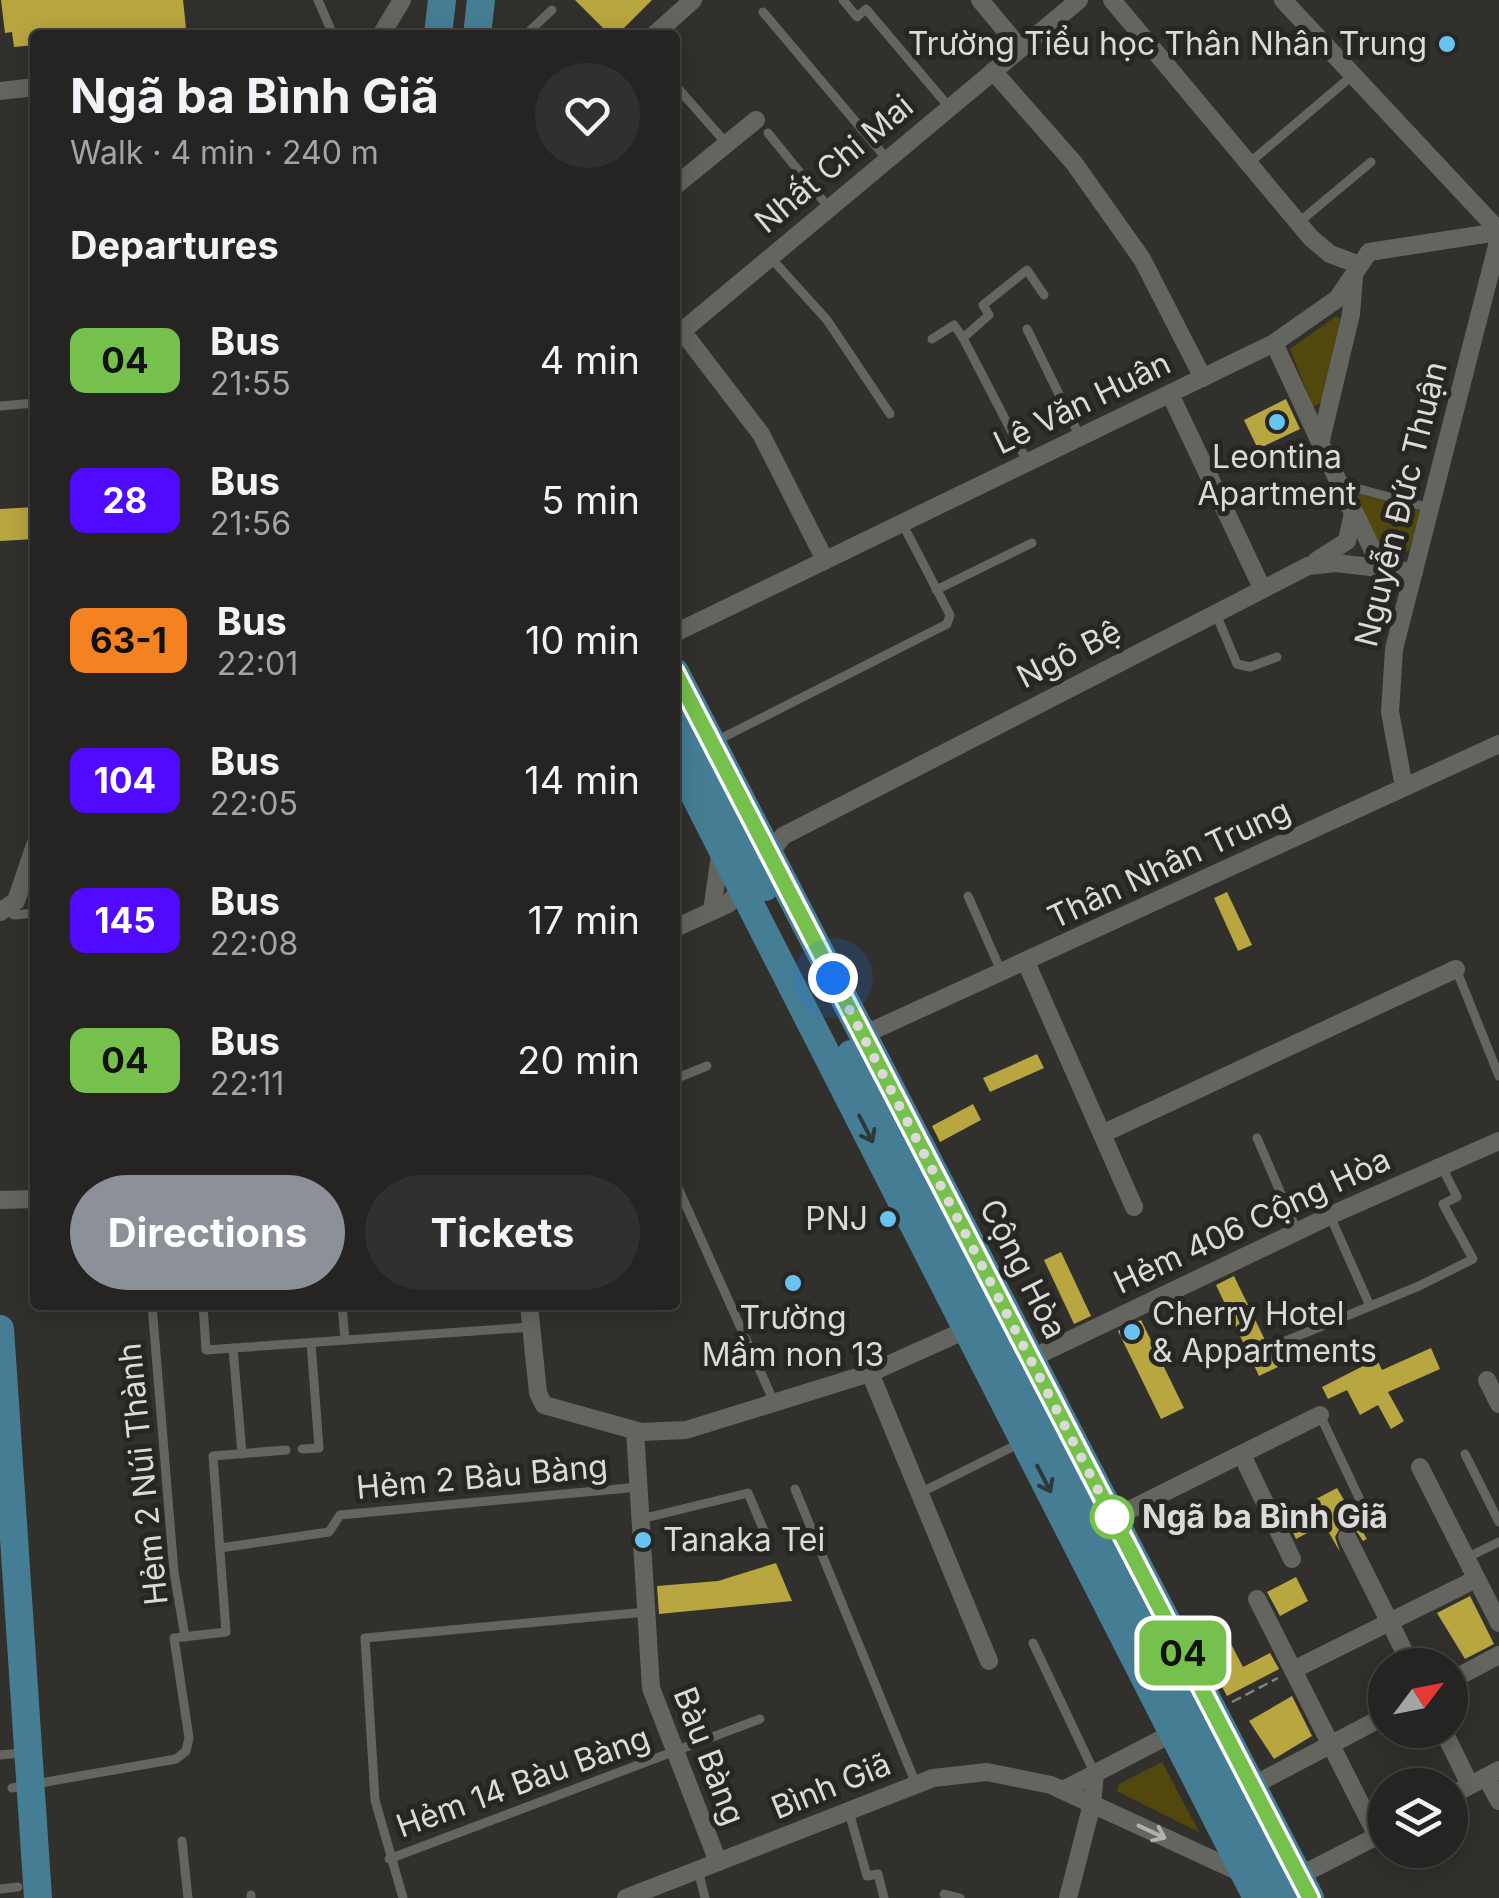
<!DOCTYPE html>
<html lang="en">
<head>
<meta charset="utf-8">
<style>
	:root { --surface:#252422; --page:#31302f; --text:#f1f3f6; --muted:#a3a4a5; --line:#424140; --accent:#8c9099 }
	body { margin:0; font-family:Inter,sans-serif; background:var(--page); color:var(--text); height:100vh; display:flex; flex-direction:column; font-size:38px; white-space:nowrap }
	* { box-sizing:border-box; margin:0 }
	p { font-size:32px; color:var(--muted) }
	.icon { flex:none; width:55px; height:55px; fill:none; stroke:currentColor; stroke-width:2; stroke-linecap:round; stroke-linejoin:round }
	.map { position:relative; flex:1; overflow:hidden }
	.side { position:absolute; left:30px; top:30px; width:650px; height:1280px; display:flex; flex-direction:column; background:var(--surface); border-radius:10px; box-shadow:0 5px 25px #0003,0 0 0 2px var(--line) }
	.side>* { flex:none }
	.badge { padding:0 20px; border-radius:15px; font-size:35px; line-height:65px }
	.needle { width:65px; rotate:58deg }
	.buttons { position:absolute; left:1368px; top:1648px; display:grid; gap:20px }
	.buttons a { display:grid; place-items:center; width:100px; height:100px; border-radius:50%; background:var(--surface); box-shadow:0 5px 25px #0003,0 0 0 2px var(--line); font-size:50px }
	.you { position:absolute; width:50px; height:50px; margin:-25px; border:8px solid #fff; border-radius:50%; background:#1a73e8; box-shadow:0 0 0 15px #1a73e833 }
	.map>.badge { position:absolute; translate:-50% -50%; box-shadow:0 0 0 5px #fff }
	h2 { padding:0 40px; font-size:38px; line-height:90px }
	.round { display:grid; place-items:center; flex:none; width:105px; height:105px; border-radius:52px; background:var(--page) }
	.headline { display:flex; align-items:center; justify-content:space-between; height:170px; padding:0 40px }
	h1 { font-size:48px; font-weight:700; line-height:75px }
	.cta { display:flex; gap:20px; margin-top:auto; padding:20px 40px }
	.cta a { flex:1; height:115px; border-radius:60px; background:var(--accent); color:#fff; font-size:40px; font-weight:700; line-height:115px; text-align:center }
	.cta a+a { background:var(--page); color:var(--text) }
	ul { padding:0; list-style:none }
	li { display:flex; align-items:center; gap:30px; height:140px; padding:0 40px }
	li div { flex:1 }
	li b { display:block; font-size:38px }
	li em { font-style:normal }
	li .badge { min-width:110px; font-weight:700; text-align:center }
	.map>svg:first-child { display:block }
</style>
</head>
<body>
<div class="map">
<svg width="1499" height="1898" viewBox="0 0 1499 1898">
	<rect width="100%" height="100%" fill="#31302d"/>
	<g fill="#52480d">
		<path d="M1336,316l4,3 -18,83 -9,5 -23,-58z"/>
		<path d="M1360,494l62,17 -13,39 -9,5 -18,-3 -28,-51z"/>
		<path d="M1162,1762l37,70 -82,-41 2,-7z"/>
	</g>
	<g fill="#b8a640">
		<path d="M1,0h182l3,28 -65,7h-86v10l-21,2 -2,-15 -7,1z"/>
		<path d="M575,0h77l-35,35h-7z"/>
		<path d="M1286,399l14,30 -42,20 -14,-29z"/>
		<path d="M35,507v32l-35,2v-32z"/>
		<path d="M1227,892l25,53 -14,6 -24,-53z"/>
		<path d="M1037,1054l7,14 -54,24 -7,-14z"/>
		<path d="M973,1104l8,16 -41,22 -8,-16z"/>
		<path d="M1061,1252l30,64 -17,8 -30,-64z"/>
		<path d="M1234,1276l44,91 -19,9 -43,-91z"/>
		<path d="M1141,1320l43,88 -23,11 -43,-88z"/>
		<path d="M1431,1348l9,21 -52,23 16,29 -13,8 -13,-24 -18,10 -13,-25 -19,9 -6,-12 55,-28 5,11z"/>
		<path d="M1337,1488l30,51 -4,2 -10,-15h-12l-6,11 5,15 -16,-28 -28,15 -7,-15 31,-15 -4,-10z"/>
		<path d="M776,1563l16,38 -133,13 -2,-28 61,-5z"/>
		<path d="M1296,1577l12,24 -28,15 -13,-24z"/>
		<path d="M1470,1596l24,48 -29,15 -28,-46z"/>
		<path d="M1231,1644l12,23 27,-14 9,16 -52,27 -21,-39z"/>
		<path d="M1292,1696l20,40 -38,23 -25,-38z"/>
	</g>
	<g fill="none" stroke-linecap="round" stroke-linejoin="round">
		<path stroke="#83827f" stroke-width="2.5" stroke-dasharray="10 5" stroke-linecap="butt" d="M1232,1702l46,-24"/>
		<g stroke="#656560" stroke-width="9">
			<path d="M318,0l15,35"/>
			<path d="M843,0l14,17 9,-8 83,98"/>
			<path d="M763,12l124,147"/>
			<path d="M525,35l27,-25"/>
			<path d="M675,85l51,58"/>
			<path d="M768,133l61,75"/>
			<path d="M1248,164l105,-89"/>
			<path d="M1298,223l73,-61"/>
			<path d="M770,257l57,63 63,94"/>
			<path d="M1027,329l53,108"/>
			<path d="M932,339l22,-14 9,13"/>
			<path d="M0,406l35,-3"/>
			<path d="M1027,461l-64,-123 26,-23 -6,-10 44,-35 17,25"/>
			<path d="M1341,484l89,24"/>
			<path d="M936,590l96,-47"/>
			<path d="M1216,614l21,50 13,3 27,-10"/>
			<path d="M714,742l233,-118 3,-9 -48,-92"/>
			<path d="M968,896l33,75"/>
			<path d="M7,910l7,5 21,-2"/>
			<path d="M1456,969l43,107"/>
			<path d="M675,1079l32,-13"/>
			<path d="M1257,1138l40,93"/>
			<path d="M675,1181l99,221"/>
			<path d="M1330,1216l40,90"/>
			<path d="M152,1305l22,267 11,65"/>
			<path d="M203,1305l3,45 325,-23"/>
			<path d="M342,1305l3,35"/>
			<path d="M1276,1345l143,-59 54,-27 -30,-55 14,-7 -15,-30"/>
			<path d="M233,1348l9,106"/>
			<path d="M1320,1415l48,102"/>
			<path d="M302,1449l17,-1 -8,-105"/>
			<path d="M1465,1454l34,68"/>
			<path d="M795,1489l121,295"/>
			<path d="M920,1493l102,-51"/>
			<path d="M641,1519l107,-26 19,45"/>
			<path d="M220,1548l109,-16 11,-17 299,-28"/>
			<path d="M1466,1558l33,-16"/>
			<path d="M1033,1643l62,131"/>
			<path d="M0,1755l22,-2"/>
			<path d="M12,1788l164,-29 10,-8 3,-13 -15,-100 52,-6 -13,-176 73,-6"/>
			<path d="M849,1812l18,64 11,-2 6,24"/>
			<path d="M182,1841l6,57"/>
			<path d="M389,1859l371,-140"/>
			<path d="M698,1870l7,28"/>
			<path d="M0,1889l18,-2"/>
			<path d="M944,1894l16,4"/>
			<path d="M251,1898v-3"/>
			<path d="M403,1898l-28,-98 -10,-162 281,-26"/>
		</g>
		<g stroke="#656560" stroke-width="18">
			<path d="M980,0l40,48"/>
			<path d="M1112,0l199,238 19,16 27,10"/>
			<path d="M1283,0l216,231"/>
			<path d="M381,35l21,-35"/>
			<path d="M654,35l39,-35"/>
			<path d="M993,71l81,92 68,96 61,119"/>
			<path d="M0,91l35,-4"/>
			<path d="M675,186l81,-66"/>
			<path d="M682,331l79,103 64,126"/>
			<path d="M675,337l404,-337"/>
			<path d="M1274,343l79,170 -6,28 -31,20"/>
			<path d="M1170,394l92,194"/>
			<path d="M1321,440l30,-126 3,-37"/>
			<path d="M1355,513l26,55"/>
			<path d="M675,633l599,-290 63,-44 32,-47 130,-20"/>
			<path d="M1404,787l-14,-75 4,-63 105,-411"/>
			<path d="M769,854l14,-18 525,-270 28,-3 78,9"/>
			<path d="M712,911l9,-63"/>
			<path d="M0,912l16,-11 19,-56"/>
			<path d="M675,928l53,-24 14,-17"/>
			<path d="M1026,962l108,245"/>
			<path d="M863,1035l636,-291"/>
			<path d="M1102,1134l354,-165"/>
			<path d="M0,1200l35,-1"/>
			<path d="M529,1305l9,88 6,12 97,27 45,-2 184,-57 98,-44"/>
			<path d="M1030,1359l308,-147 161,-71"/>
			<path d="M870,1373l119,288"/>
			<path d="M1487,1380l12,24"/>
			<path d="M635,1431l16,257 67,174"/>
			<path d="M1242,1455l50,104"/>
			<path d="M1420,1467l79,156"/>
			<path d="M1113,1518l207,-103"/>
			<path d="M1347,1537l64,128"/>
			<path d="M1257,1599l120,237"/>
			<path d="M1293,1670l183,-91"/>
			<path d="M1450,1681l49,-26"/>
			<path d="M1443,1730l27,55"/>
			<path d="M1486,1777l13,24"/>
			<path d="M1252,1786l133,-70"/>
			<path d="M1063,1790l110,-57"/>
			<path d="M1450,1796l49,-26"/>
			<path d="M1299,1876l86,-44"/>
			<path d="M626,1898l307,-120 54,-6 64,13 195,90"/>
			<path d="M1068,1898l24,-94 3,-30"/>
		</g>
		<g stroke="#457e94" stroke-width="28">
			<path d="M438,35l4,-35"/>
			<path d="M477,35l4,-35"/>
			<path d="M675,672l635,1226"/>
			<path d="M675,714l90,173"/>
			<path d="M675,757l582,1141"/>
			<path d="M851,1054l434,844"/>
			<path d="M0,1329l38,569"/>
		</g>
	</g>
	<defs><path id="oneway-shaft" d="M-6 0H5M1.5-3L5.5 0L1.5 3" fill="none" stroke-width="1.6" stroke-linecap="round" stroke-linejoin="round" transform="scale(2.5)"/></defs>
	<g stroke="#2d383a">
		<use href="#oneway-shaft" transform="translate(866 1129) rotate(63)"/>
		<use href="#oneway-shaft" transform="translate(1044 1479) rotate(63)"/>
	</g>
	<use stroke="#b2b1ae" href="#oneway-shaft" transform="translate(1152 1832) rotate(25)"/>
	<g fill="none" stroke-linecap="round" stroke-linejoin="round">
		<defs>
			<path id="line" d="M675,672l635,1226"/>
		</defs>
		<use href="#line" stroke="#fff" stroke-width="22"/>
		<use href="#line" stroke="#76c04d" stroke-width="15"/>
		<path stroke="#dbdad8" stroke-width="10" stroke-dasharray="0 18" d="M833,978l279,539"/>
	</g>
	<g fill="#67c4ef" stroke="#272623" stroke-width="4">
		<circle cx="1447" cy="44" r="10"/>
		<circle cx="1277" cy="422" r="10"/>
		<circle cx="888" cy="1219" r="10"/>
		<circle cx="793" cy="1283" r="10"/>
		<circle cx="1132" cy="1332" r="10"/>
		<circle cx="643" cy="1540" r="10"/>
	</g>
	<circle fill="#fff" stroke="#76c04d" stroke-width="5" cx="1112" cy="1517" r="20"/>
	<g text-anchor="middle" stroke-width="10" stroke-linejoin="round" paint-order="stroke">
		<g font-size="32" fill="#dbdad8" stroke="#272623" text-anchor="end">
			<text x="1427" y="55">Trường Tiểu học Thân Nhân Trung</text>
			<text x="1277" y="468" text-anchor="middle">Leontina<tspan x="1277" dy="37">Apartment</tspan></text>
			<text x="868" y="1230">PNJ</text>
			<text x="1152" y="1325" text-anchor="start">Cherry Hotel<tspan x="1152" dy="37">&amp; Appartments</tspan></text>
			<text x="793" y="1329" text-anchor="middle">Trường<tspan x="793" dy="37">Mầm non 13</tspan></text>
			<text x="663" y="1551" text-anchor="start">Tanaka Tei</text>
		</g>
		<g font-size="32" fill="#dbdad8" stroke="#272623">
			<text transform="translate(834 164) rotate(-40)" y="11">Nhất Chi Mai</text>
			<text transform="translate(1082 403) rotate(-26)" y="11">Lê Văn Huân</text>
			<text transform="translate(1401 504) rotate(-76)" y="11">Nguyễn Đức Thuận</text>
			<text transform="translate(1069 654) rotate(-27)" y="11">Ngô Bệ</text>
			<text transform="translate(1169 864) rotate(-25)" y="11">Thân Nhân Trung</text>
			<text transform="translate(1252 1221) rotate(-25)" y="11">Hẻm 406 Cộng Hòa</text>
			<text transform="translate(1023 1269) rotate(63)" y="11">Cộng Hòa</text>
			<text transform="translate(143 1474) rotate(-96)" y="11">Hẻm 2 Núi Thành</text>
			<text transform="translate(482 1477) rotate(-5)" y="11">Hẻm 2 Bàu Bàng</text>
			<text transform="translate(709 1756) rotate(69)" y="11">Bàu Bàng</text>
			<text transform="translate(523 1782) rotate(-20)" y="11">Hẻm 14 Bàu Bàng</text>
			<text transform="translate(831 1786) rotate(-22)" y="11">Bình Giã</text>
		</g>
		<g font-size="32" font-weight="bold" fill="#dbdad8" stroke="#272623" text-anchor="start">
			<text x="1142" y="1528">Ngã ba Bình Giã</text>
		</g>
	</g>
</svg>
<div class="buttons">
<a><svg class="needle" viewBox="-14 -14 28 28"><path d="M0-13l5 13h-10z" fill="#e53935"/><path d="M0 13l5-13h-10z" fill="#a3a4a5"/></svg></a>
<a><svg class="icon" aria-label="layers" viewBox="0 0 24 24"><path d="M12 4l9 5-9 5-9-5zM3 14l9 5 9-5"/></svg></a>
</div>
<div class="you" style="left:833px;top:978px"></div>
<b class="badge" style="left:1183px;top:1653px;background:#76c04d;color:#111">04</b>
<section class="side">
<div class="headline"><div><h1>Ngã ba Bình Giã</h1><p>Walk · 4 min · 240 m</p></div><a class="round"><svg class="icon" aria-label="heart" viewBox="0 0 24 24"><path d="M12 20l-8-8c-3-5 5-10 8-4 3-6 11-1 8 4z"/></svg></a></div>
<h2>Departures</h2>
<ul>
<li><span class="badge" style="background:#76c04d;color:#111">04</span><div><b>Bus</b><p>21:55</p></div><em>4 min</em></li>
<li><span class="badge" style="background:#4f0aff;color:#fff">28</span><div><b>Bus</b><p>21:56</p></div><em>5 min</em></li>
<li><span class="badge" style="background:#f58220;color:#111">63-1</span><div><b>Bus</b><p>22:01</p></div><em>10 min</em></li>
<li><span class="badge" style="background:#4f0aff;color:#fff">104</span><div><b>Bus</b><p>22:05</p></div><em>14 min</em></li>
<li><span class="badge" style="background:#4f0aff;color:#fff">145</span><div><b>Bus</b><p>22:08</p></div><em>17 min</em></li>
<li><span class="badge" style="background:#76c04d;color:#111">04</span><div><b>Bus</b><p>22:11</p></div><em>20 min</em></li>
</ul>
<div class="cta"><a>Directions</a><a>Tickets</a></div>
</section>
</div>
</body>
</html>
